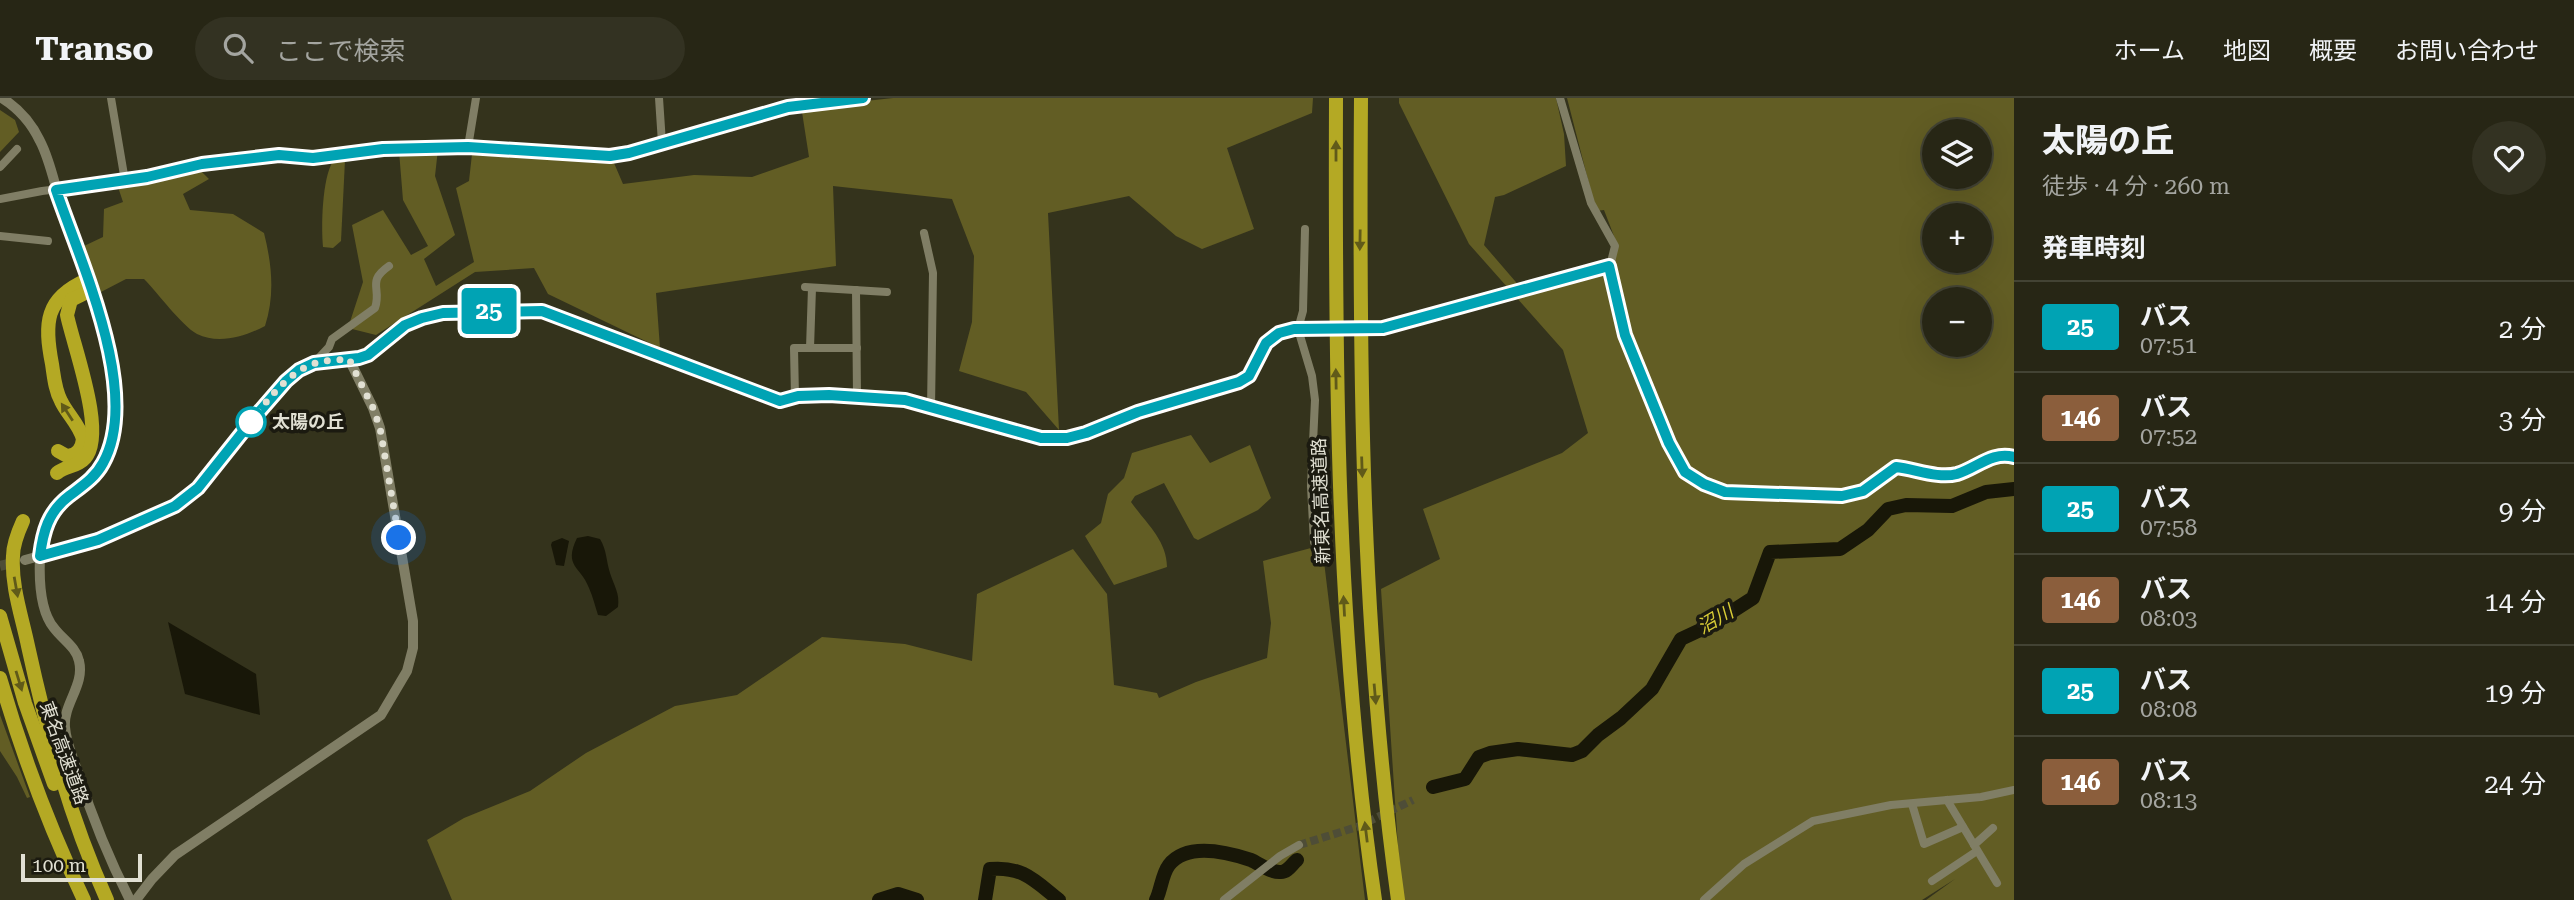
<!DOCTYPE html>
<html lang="ja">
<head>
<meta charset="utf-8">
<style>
	:root { --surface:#272615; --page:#333222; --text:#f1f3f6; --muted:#a4a5a0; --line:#434334 }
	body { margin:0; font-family:"Roboto Serif","Noto Sans JP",serif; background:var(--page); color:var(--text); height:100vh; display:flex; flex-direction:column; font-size:26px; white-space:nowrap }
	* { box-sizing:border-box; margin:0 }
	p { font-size:23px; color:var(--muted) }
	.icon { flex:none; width:38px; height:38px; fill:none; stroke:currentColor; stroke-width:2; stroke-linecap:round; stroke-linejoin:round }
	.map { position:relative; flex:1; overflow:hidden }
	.details { display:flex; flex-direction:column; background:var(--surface); width:560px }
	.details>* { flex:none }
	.badge { padding:0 14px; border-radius:5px; font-size:24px; line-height:46px }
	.buttons { position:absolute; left:1922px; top:21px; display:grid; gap:14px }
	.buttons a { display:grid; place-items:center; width:70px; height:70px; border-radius:50%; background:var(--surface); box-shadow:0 7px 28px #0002,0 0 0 2px var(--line); font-size:35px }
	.scale { position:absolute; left:21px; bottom:18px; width:121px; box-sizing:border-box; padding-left:7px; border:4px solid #e1e0d3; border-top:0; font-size:19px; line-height:24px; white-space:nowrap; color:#e1e0d3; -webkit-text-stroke:5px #1b1a10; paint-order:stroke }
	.you { position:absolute; width:35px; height:35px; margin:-18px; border:5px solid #fff; border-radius:50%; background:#1a73e8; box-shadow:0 0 0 10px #1a73e833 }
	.map>.badge { position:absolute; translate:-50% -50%; box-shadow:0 0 0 4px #fff }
	h2 { padding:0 28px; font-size:26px; line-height:63px }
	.round { display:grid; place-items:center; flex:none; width:74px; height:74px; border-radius:37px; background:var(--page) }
	.head { display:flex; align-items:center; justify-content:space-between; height:119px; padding:0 28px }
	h1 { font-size:33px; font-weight:800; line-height:52px }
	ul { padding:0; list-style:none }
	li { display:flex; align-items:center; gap:21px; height:91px; padding:0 28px; border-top:2px solid var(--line) }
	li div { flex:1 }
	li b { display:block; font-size:26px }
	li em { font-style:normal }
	li .badge { min-width:77px; font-weight:700; text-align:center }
	header { display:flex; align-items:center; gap:42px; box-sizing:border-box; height:98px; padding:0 35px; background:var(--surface); border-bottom:2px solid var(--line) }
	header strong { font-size:33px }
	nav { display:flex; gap:38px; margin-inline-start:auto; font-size:24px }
	.search { width:490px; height:63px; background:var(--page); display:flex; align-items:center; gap:18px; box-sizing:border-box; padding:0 24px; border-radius:38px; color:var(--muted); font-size:26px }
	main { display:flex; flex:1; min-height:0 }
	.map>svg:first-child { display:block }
</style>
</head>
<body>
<header>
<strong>Transo</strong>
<div class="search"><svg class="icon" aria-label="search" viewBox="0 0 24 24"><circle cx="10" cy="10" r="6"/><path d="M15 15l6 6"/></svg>ここで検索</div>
<nav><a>ホーム</a><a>地図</a><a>概要</a><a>お問い合わせ</a></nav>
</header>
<main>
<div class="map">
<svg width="2014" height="802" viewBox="0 0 2014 802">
	<rect width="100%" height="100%" fill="#34331c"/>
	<g fill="#625d24" fill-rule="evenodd">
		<path d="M893,0h420l-1,15 -85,35 27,81 -52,20 -26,-13 -47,-40 -81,17 11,217 -33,-38 -67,-21 13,-49 2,-66 -22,-57 -119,-13 3,80 -180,27 4,55 -112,-54 -14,-26 -59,4 -99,63 -28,-7 15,-46 -11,-57 31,-15 28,45 17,-9 -25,-46 -4,-49 39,-2 -3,27 20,59 -31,24 12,27 38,-24 -18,-74 13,-7 3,-27 142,9 9,21 71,-9 58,2 57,-20 -7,-45 9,-5z"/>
		<path d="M1399,0h157l8,36 2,32 -62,29 -9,2 -11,48 43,50 81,-24 7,43 13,20 -17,-72 6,-18 -13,-34 -8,1 -29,-113h447v802h-88l29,-21 -33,21h-518l-4,-23 -19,-288 59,-30 -17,-50 139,-56 26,-20 -25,-83 -94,-106 -70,-141zM1934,33h45v46h-45zM1934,117h45v46h-45zM1934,201h45v46h-45z"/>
		<path d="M0,12l15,10 4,12 -19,20z"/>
		<path d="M345,62l-4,81 -8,7 -10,-1c-2,-21 -1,-68 10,-86z"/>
		<path d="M202,74l7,7 -26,15 7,16 43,4 31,19c8,32 11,62 1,93 -19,10 -46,19 -68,8 -16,-9 -39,-41 -53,-55h-18l-25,13 -17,-46 19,-9 1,-28 19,-7 -6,-18z"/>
		<path d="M1191,337l19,28 40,-18 21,53 -13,12 -60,30 -4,-2 -30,-55 -29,13 -4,6c14,20 36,38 36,65l-53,18 -29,-49 16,-13 7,-29 16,-16 8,-25z"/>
		<path d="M1322,447l43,355h-913l-25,-60 37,-22 66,-27 56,-38 89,-47 62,-11 85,-58 83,7 67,17 5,-67 96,-45 34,45 7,91 43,8 2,5 37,-16 71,-24 4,-35 -8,-62z"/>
		<path d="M0,617l30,82 -3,1 -10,-21 -17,-26z"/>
	</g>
	<g fill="#181708">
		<path d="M588,438l12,3c7,12 6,21 10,34 4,13 10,20 8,34l-12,9 -8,-1c-3,-9 -5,-18 -9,-27 -8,-22 -26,-21 -12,-50z"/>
		<path d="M562,440l7,3 -5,25 -8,-1 -5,-20 1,-3z"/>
		<path d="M168,524l88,52 4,41 -75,-21z"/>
	</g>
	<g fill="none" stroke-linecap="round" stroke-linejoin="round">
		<g stroke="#181708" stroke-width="14">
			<path d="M1433,689l32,-8 14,-22 11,-4 28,-4 54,6 10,-4 16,-16 23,-17 31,-29 29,-50 30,-14 42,-27 17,-46 70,-3 28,-19 20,-21 18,-4 46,1 34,-14 28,-3"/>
			<path d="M879,802l19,-6 19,6"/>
			<path d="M985,802l5,-31c33,-3 45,12 69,31"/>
			<path d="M1156,802c5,-10 6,-26 13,-35 18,-23 58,-13 82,-5 9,4 20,13 30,12 7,0 11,-8 16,-12"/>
		</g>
		<path stroke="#4e4d37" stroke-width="8" stroke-dasharray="8 4" stroke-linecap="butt" d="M1299,747l58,-18 56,-27"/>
		<path stroke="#4e4d37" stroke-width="10" stroke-dasharray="10 5" stroke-linecap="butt" d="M0,468l17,-4"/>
		<g stroke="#807e65" stroke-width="8">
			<path d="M111,0l14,83"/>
			<path d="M659,0l3,45"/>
			<path d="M1560,0l31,105 24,43 -5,20"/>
			<path d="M468,49l8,-49"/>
			<path d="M0,69l17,-18"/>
			<path d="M0,101l42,-8 105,-13 55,-14 77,-9 34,3 70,-9 85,-2 142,9 19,-3 159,-46 75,-9"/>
			<path d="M1305,131l-2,82 -5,18 14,47 3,24 -4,86 3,56"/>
			<path d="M924,135l9,40 -2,135"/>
			<path d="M0,138l48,5"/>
			<path d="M805,189l82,5"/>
			<path d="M856,192l1,106"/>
			<path d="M810,250l2,-60"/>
			<path d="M314,265l15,-16 3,-8 43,-31c7,-20 -9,-26 14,-42"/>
			<path d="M795,299l-1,-49h63"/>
			<path d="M1947,702l50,83"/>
			<path d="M1912,706l12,40 39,-17"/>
			<path d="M1974,747l19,-17"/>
			<path d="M1932,783l45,-30"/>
			<path d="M1224,802l56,-44 19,-11"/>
			<path d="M1704,802l40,-36 69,-43 78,-16 90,-8 33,-7"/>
		</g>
		<g stroke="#807e65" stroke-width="10">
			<path d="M2,0c16,10 30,26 38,43 11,21 15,47 23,70 18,51 46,113 52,166 3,24 1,51 -7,73 -16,49 -66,41 -68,107 -1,22 0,54 14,71 9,12 22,19 25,33 6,24 -16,43 -14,66 1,16 8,31 13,46 14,44 31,86 52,127"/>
			<path d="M25,462l73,-20 77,-34 23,-18 55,-69 46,-49 15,-7 54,-8 37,-30 17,-7 21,-5 99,-2 238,90 18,-5 31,-1 76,5 136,38h26l19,-5 52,-21 101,-30 10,-6 17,-33 13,-10 15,-4 89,-1 33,-7 194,-55 15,70 44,107 16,29 19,12 21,8 117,4 21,-6 33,-23c19,2 42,12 61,7 20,-6 35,-23 57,-17"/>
			<path d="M136,802l16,-21 23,-24 206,-140 26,-44 6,-23v-27l-33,-193 -7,-20 -24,-49"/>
		</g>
		<g stroke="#b4a924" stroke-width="14">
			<path d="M1336,0c-1,270 0,534 39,802"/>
			<path d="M1361,0c-2,268 0,536 37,802"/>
			<path d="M58,353l9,5c10,0 15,-8 16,-17 -4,-15 -16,-25 -22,-38 -6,-11 -7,-24 -9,-37 -8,-41 -7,-66 35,-84"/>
			<path d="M57,375c8,-7 20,-6 28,-15 22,-24 -12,-113 -18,-143l4,-15 20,-10"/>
			<path d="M23,423c-5,11 -10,23 -10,35 -2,30 9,61 15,90 19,87 42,172 79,254"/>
			<path d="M0,518l25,87 29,81"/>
			<path d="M0,580c22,76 50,151 84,222"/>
		</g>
	</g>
	<defs><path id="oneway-solid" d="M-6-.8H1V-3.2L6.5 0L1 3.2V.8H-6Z" transform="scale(1.75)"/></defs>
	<g fill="#605a19">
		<use href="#oneway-solid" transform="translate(1336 53) rotate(-90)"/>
		<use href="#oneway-solid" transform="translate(1360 142) rotate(91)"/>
		<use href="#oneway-solid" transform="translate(1336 281) rotate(-91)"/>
		<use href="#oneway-solid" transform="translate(67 314) rotate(-123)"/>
		<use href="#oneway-solid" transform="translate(1362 369) rotate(88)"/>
		<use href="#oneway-solid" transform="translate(16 489) rotate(80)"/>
		<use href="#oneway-solid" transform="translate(1344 508) rotate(-93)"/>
		<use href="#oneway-solid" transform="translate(19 583) rotate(73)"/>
		<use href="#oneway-solid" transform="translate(1375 596) rotate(85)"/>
		<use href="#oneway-solid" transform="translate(1366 734) rotate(-97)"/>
	</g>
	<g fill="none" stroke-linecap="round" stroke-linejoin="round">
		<defs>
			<path id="line" d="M863,0l-75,9 -159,46 -19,3 -142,-9 -85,2 -70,9 -34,-3 -77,9 -55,13 -91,13c24,71 86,203 47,273 -8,15 -21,23 -34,33 -21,16 -26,36 -29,60l58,-16 77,-34 23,-18 55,-69 33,-38 13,-11 15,-7 45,-5 9,-3 37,-30 17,-7 21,-5 99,-2 238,90 18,-5 31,-1 76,5 136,38h26l19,-5 52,-21 101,-30 10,-6 17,-33 13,-10 15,-4 89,-1 226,-62 16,69 44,108 16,29 19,12 21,8 117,4 21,-5 33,-24c19,2 42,12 61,7 20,-6 35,-23 57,-17"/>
		</defs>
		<use href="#line" stroke="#fff" stroke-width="16"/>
		<use href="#line" stroke="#00a3b4" stroke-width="10"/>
		<path stroke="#e1e0d3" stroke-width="7" stroke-dasharray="0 12.6" d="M251,324c16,-22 38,-51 65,-59 10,-3 22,-3 33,-4l24,49 7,20 19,110"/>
	</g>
	<circle fill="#fff" stroke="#00a3b4" stroke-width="3.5" cx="251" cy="324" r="14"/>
	<g text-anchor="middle" stroke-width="7" stroke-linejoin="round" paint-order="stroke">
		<g font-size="18" font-weight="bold" fill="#e1e0d3" stroke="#1b1a10" text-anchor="start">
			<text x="272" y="330">太陽の丘</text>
		</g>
		<g font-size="18" fill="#e1e0d3" stroke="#1b1a10">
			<text transform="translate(1321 403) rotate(-92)" y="6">新東名高速道路</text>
			<text transform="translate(64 655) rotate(70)" y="6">東名高速道路</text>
		</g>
		<g font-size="19" font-style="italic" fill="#d8cc36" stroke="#1b1a10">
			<text transform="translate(1715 521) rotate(-30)" y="7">沼川</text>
		</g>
	</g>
</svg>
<div class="buttons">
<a><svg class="icon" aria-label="layers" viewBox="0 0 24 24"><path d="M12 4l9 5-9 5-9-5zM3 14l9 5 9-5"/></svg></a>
<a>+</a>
<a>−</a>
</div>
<div class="scale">100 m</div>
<div class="you" style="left:399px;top:440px"></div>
<b class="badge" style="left:489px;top:213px;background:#00a3b4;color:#fff">25</b>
</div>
<section class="details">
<div class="head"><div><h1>太陽の丘</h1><p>徒歩 · 4 分 · 260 m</p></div><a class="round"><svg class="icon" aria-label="heart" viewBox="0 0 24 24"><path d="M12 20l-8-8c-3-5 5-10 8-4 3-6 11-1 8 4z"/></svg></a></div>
<h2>発車時刻</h2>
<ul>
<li><span class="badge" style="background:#00a3b4;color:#fff">25</span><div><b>バス</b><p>07:51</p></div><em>2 分</em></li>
<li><span class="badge" style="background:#8b5e3c;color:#fff">146</span><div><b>バス</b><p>07:52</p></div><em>3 分</em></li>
<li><span class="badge" style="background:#00a3b4;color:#fff">25</span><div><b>バス</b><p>07:58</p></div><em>9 分</em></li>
<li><span class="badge" style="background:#8b5e3c;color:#fff">146</span><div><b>バス</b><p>08:03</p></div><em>14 分</em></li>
<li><span class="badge" style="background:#00a3b4;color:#fff">25</span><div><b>バス</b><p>08:08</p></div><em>19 分</em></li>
<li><span class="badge" style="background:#8b5e3c;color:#fff">146</span><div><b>バス</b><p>08:13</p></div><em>24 分</em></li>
</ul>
</section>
</main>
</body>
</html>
